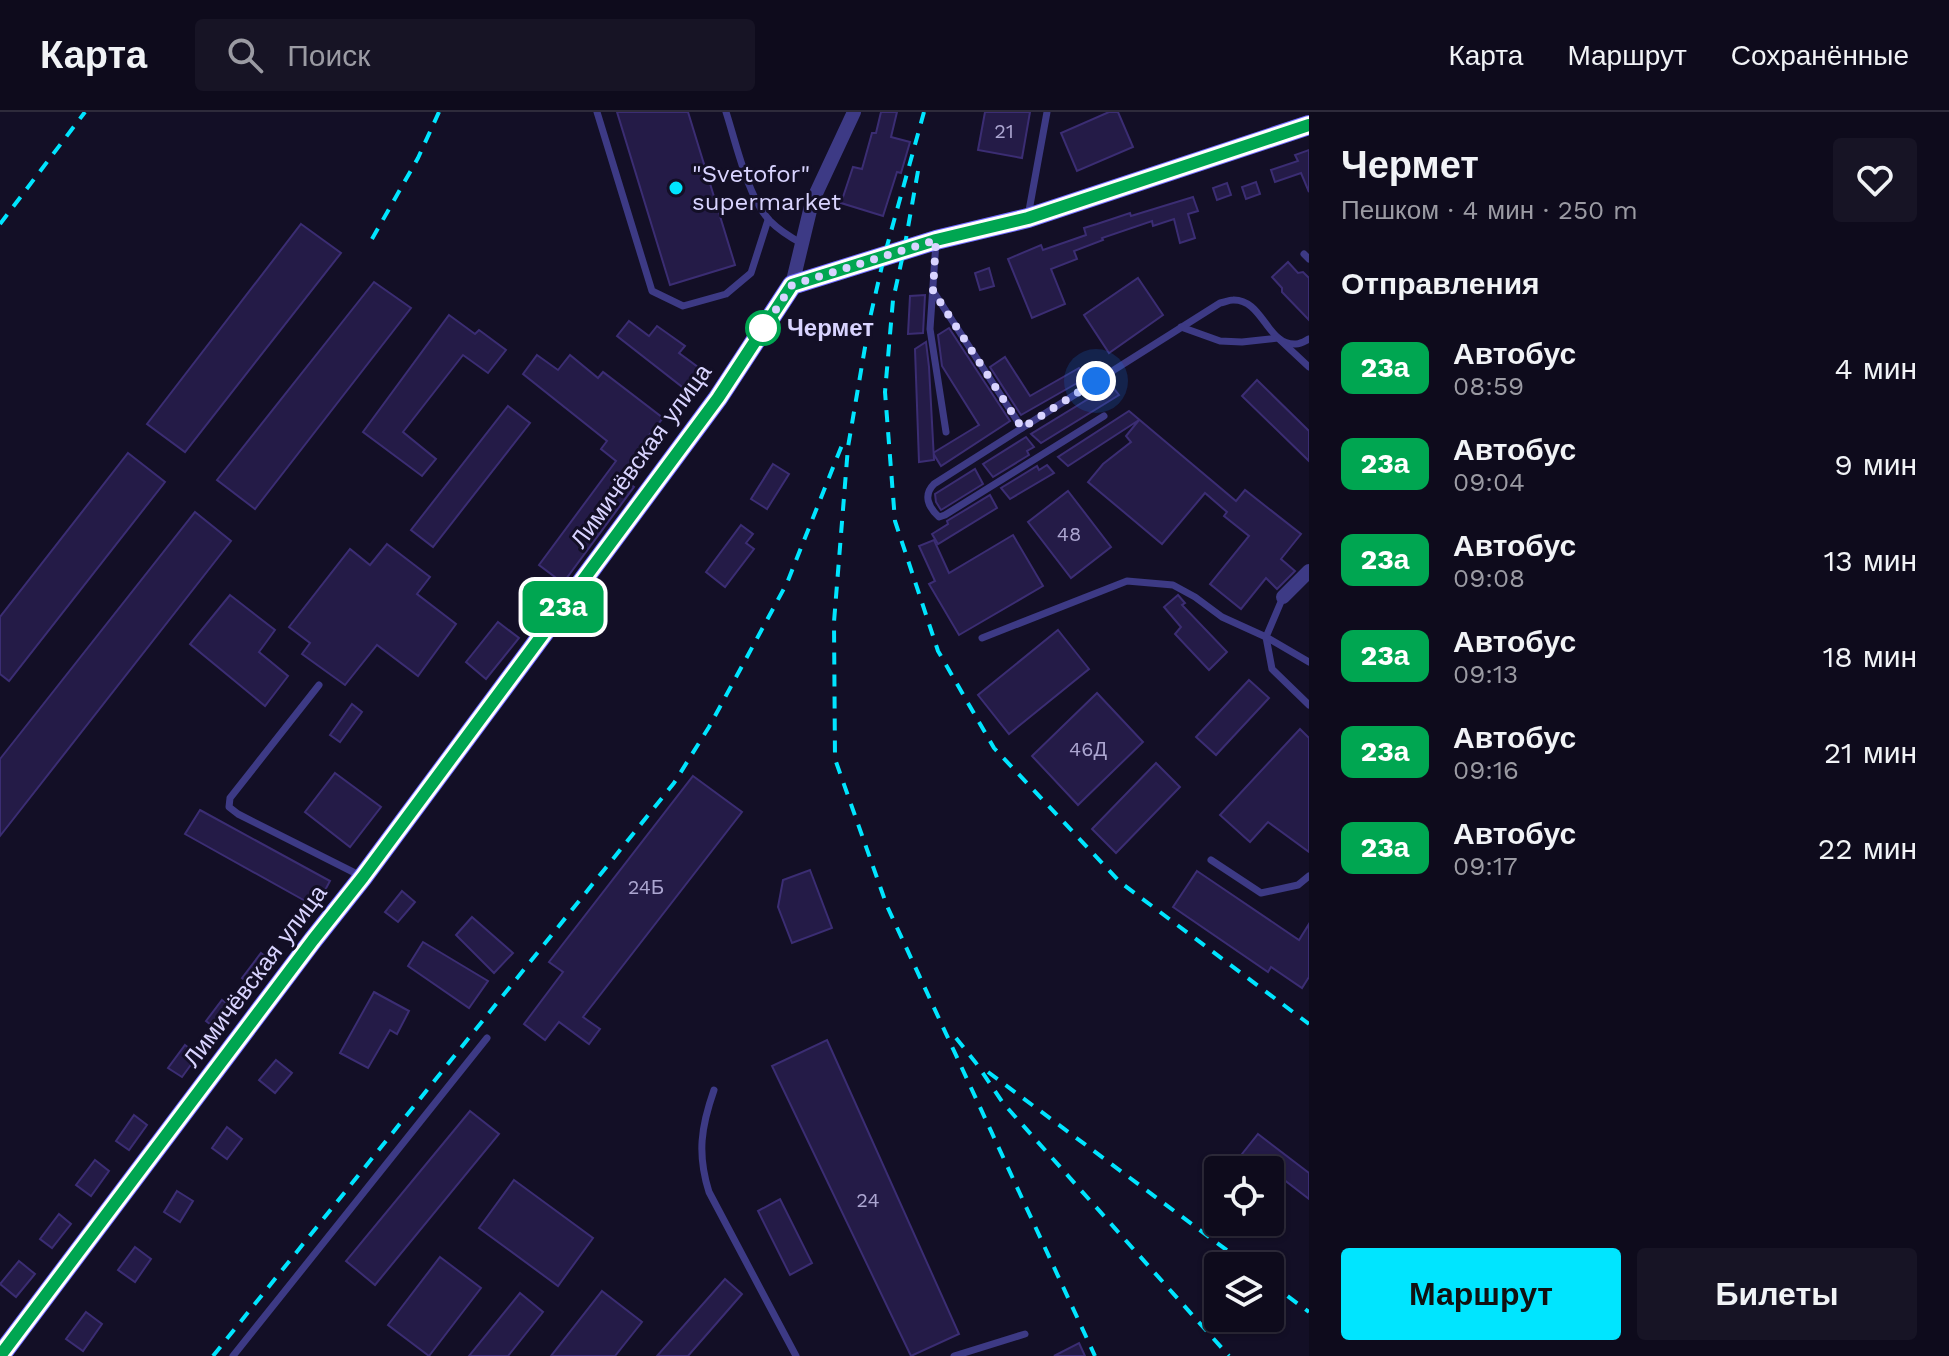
<!DOCTYPE html>
<html lang="ru">
<head>
<meta charset="utf-8">
<style>
	:root { --surface:#0e0b1c; --page:#171425; --text:#f1f3f6; --muted:#9b9ba3; --line:#2e2b3b; --accent:#00e5ff }
	body { margin:0; font-family:"Work Sans",sans-serif; background:var(--page); color:var(--text); height:100vh; display:flex; flex-direction:column; font-size:30px; white-space:nowrap }
	* { box-sizing:border-box; margin:0 }
	p { font-size:26px; color:var(--muted) }
	.icon { flex:none; width:44px; height:44px; fill:none; stroke:currentColor; stroke-width:2; stroke-linecap:round; stroke-linejoin:round }
	.map { position:relative; flex:1; overflow:hidden }
	.panel { display:flex; flex-direction:column; background:var(--surface); width:640px }
	.panel>* { flex:none }
	.badge { padding:0 16px; border-radius:12px; font-size:28px; line-height:52px }
	.controls { position:absolute; left:1204px; top:1044px; display:grid; gap:16px }
	.controls a { display:grid; place-items:center; width:80px; height:80px; border-radius:8px; background:var(--surface); box-shadow:0 2px 6px #0004,0 0 0 2px var(--line); font-size:40px }
	.you { position:absolute; width:40px; height:40px; margin:-20px; border:6px solid #fff; border-radius:50%; background:#1a73e8; box-shadow:0 0 0 12px #1a73e833 }
	.map>.badge { position:absolute; translate:-50% -50%; box-shadow:0 0 0 4px #fff }
	h2 { padding:0 32px; font-size:30px; line-height:72px }
	.round { display:grid; place-items:center; flex:none; width:84px; height:84px; border-radius:8px; background:var(--page) }
	.summary { display:flex; align-items:center; justify-content:space-between; height:136px; padding:0 32px }
	h1 { font-size:38px; font-weight:700; line-height:60px }
	.button { display:flex; gap:16px; margin-top:auto; padding:16px 32px }
	.button a { flex:1; height:92px; border-radius:8px; background:var(--accent); color:#111; font-size:32px; font-weight:700; line-height:92px; text-align:center }
	.button a+a { background:var(--page); color:var(--text) }
	ul { padding:0; list-style:none }
	li { display:flex; align-items:center; gap:24px; height:96px; padding:0 32px }
	li div { flex:1 }
	li b { display:block; font-size:30px }
	li em { font-style:normal }
	li .badge { min-width:88px; font-weight:700; text-align:center }
	header { display:flex; align-items:center; gap:48px; box-sizing:border-box; height:112px; padding:0 40px; background:var(--surface); border-bottom:2px solid var(--line) }
	header strong { font-size:38px }
	nav { display:flex; gap:44px; margin-inline-start:auto; font-size:28px }
	.search { width:560px; height:72px; background:var(--page); display:flex; align-items:center; gap:20px; box-sizing:border-box; padding:0 28px; border-radius:8px; color:var(--muted); font-size:30px }
	main { display:flex; flex:1; min-height:0 }
	.map>svg:first-child { display:block }
</style>
</head>
<body>
<header>
<strong>Карта</strong>
<div class="search"><svg class="icon" aria-label="search" viewBox="0 0 24 24"><circle cx="10" cy="10" r="6"/><path d="M15 15l6 6"/></svg>Поиск</div>
<nav><a>Карта</a><a>Маршрут</a><a>Сохранённые</a></nav>
</header>
<main>
<div class="map">
<svg width="1309" height="1244" viewBox="0 0 1309 1244">
	<rect width="100%" height="100%" fill="#130f26"/>
	<g fill="#241b47" stroke="#3b2d73" stroke-width="2">
		<path d="M617,0h71l47,153 -65,20z"/>
		<path d="M881,0h16l-6,25 19,5 -9,31 -4,-1 -14,44 -42,-13 12,-36 9,2 10,-36h4z"/>
		<path d="M985,0h45l-8,46 -44,-8z"/>
		<path d="M1109,0h9l15,35 -56,24 -16,-38z"/>
		<path d="M1309,38v42l-8,-19 -26,9 -4,-12 27,-9 -3,-6z"/>
		<path d="M1256,70l4,12 -14,5 -4,-12z"/>
		<path d="M1227,71l4,12 -14,5 -4,-12z"/>
		<path d="M1193,85l5,14 -10,3 7,24 -15,5 -6,-24 -21,7 -1,-5 -50,17 1,2 -29,11 3,8 -26,10 14,35 -33,14 -24,-59 33,-14 2,5 43,-15 -2,-7 13,-4 33,-11 1,3z"/>
		<path d="M301,112l40,29 -156,199 -38,-28z"/>
		<path d="M1288,150l10,11 5,-1 6,6v42l-27,-28v-4l-10,-11z"/>
		<path d="M989,156l5,18 -14,4 -5,-17z"/>
		<path d="M1138,166l25,37 -54,38 -25,-38z"/>
		<path d="M374,170l37,26 -156,201 -38,-29z"/>
		<path d="M925,183l-2,38 -15,1 2,-38z"/>
		<path d="M449,203l26,19 4,-4 27,20 -18,23 -25,-18 -60,77 33,27 -14,17 -59,-44z"/>
		<path d="M629,209l20,15 8,-10 28,20 -6,7 27,20 -16,20 -73,-57z"/>
		<path d="M949,216l61,93 -69,45 -8,-13 46,-28 -37,-59 -4,-31z"/>
		<path d="M926,230l3,25 5,93 -15,2 -4,-113z"/>
		<path d="M537,243l21,15 12,-15 28,23 5,-6 60,46 -21,26 12,9 -24,31 4,3 -71,96 -24,-18 77,-104 -15,-12 6,-8 -84,-67z"/>
		<path d="M1005,245l25,39 49,-28 7,10 -65,37 -31,-48z"/>
		<path d="M1257,268l52,51v30l-67,-65z"/>
		<path d="M1111,273l8,10 -78,48 -10,-9z"/>
		<path d="M508,294l22,17 -97,124 -22,-17z"/>
		<path d="M1129,299l107,90 9,-11 56,44 -20,25 14,12 -18,18 -11,-11 -25,31 -31,-25 39,-48 -25,-20 3,-4 -22,-19 -43,51 -74,-62 15,-18 28,-22 -5,-6 13,-16 -71,46 -10,-9z"/>
		<path d="M1026,325l8,10 -7,4 2,4 -36,22 -10,-13z"/>
		<path d="M128,341l37,29 -156,199 -9,-7v-57z"/>
		<path d="M773,352l16,10 -22,35 -16,-10z"/>
		<path d="M1047,353l7,8 -44,26 -9,-11 36,-22 2,4z"/>
		<path d="M975,357l8,15 -42,26 -5,-8 -1,-8z"/>
		<path d="M1068,379l43,56 -40,31 -43,-56z"/>
		<path d="M990,383l7,13 -59,36 -6,-10 16,-10 -1,-3z"/>
		<path d="M195,400l36,29 -231,295v-77z"/>
		<path d="M741,413l12,9 -7,9 8,6 -29,38 -19,-15z"/>
		<path d="M1013,423l30,51 -84,49 -30,-51 6,-3 -16,-35 15,-6 15,33z"/>
		<path d="M387,432l43,33 -13,17 39,30 -38,52 -41,-31 -32,40 -43,-31 8,-11 -21,-16 61,-78 20,16z"/>
		<path d="M230,483l45,35 -16,22 29,24 -23,30 -75,-62z"/>
		<path d="M1178,483l7,8 -3,2 45,47 -18,18 -34,-36 6,-7 -17,-20z"/>
		<path d="M498,510l21,16 -33,41 -20,-17z"/>
		<path d="M1058,518l31,39 -80,65 -31,-39z"/>
		<path d="M1249,568l20,18 -53,57 -20,-18z"/>
		<path d="M1097,581l46,49 -65,63 -46,-49z"/>
		<path d="M352,592l10,8 -22,30 -10,-7z"/>
		<path d="M1300,617l9,9v114l-41,-30 -18,20 -30,-27z"/>
		<path d="M1156,651l24,24 -64,66 -24,-24z"/>
		<path d="M335,661l46,34 -31,40 -45,-35z"/>
		<path d="M693,664l49,36 -159,205 17,12 -11,15 -30,-22 -14,18 -21,-16 39,-52 -14,-10z"/>
		<path d="M200,698l130,71 -14,26 -131,-73z"/>
		<path d="M810,758l22,58 -40,15 -14,-36 5,-27z"/>
		<path d="M1197,759l102,69 10,-16v53l-7,11 -31,-21 -3,5 -95,-65z"/>
		<path d="M402,779l13,11 -17,20 -13,-10z"/>
		<path d="M472,805l41,36 -19,20 -38,-38z"/>
		<path d="M423,830l65,39 -19,27 -61,-42z"/>
		<path d="M261,841l12,9 -19,25 -12,-9z"/>
		<path d="M374,880l35,19 -12,23 -7,-4 -22,38 -28,-15z"/>
		<path d="M222,888l14,10 -17,21 -13,-10z"/>
		<path d="M827,928l132,294 -48,22 -139,-290z"/>
		<path d="M185,933l13,10 -16,22 -14,-9z"/>
		<path d="M276,948l16,13 -17,20 -16,-13z"/>
		<path d="M470,999l29,23 -124,151 -29,-24z"/>
		<path d="M134,1003l13,10 -18,25 -13,-9z"/>
		<path d="M227,1015l15,12 -15,20 -15,-11z"/>
		<path d="M1258,1022l51,39v26l-52,-40 -3,4 -12,-9z"/>
		<path d="M95,1048l14,11 -18,25 -15,-11z"/>
		<path d="M514,1068l79,58 -35,48 -79,-58z"/>
		<path d="M177,1079l16,10 -13,21 -16,-10z"/>
		<path d="M780,1087l32,64 -22,12 -32,-64z"/>
		<path d="M59,1102l12,10 -19,24 -12,-9z"/>
		<path d="M135,1135l16,12 -16,23 -17,-12z"/>
		<path d="M440,1145l41,31 -52,68 -41,-31z"/>
		<path d="M19,1149l16,13 -19,23 -16,-13z"/>
		<path d="M725,1167l17,15 -54,62h-31z"/>
		<path d="M602,1179l40,31 -27,34h-64z"/>
		<path d="M520,1181l23,19 -35,44h-39z"/>
		<path d="M86,1200l16,12 -19,27 -17,-12z"/>
		<path d="M1079,1231l6,13h-31z"/>
	</g>
	<g fill="none" stroke-linecap="round" stroke-linejoin="round">
		<g stroke="#3d3a85" stroke-width="7">
			<path d="M597,0l55,179 31,15 43,-12 25,-21 17,-53"/>
			<path d="M726,0c10,31 22,86 44,109 9,9 20,16 31,22"/>
			<path d="M1028,104l19,-104"/>
			<path d="M936,130l-6,87 16,103"/>
			<path d="M1304,142l5,5"/>
			<path d="M933,179l89,137 198,-125c5,-1 9,-3 13,-3 30,-1 34,46 63,44 5,0 9,-3 13,-5"/>
			<path d="M1181,215l39,14 22,1 36,-4 31,29"/>
			<path d="M1022,316l-88,56c-11,11 -6,23 5,33l6,-2 159,-99"/>
			<path d="M1283,485l-17,40 6,32 37,36"/>
			<path d="M982,526l145,-57 46,4 22,12 27,20 44,20 43,25"/>
			<path d="M319,573l-89,113 -1,9 9,7 123,62"/>
			<path d="M1211,748l50,33 37,-8 11,-9"/>
			<path d="M714,978c-13,37 -17,64 -5,102l87,164"/>
			<path d="M233,1244l254,-318"/>
			<path d="M954,1244l71,-22"/>
		</g>
		<g stroke="#3d3a85" stroke-width="14">
			<path d="M792,173l20,-83 42,-90"/>
			<path d="M1283,485l26,-26"/>
		</g>
		<path stroke="#6f6bff" stroke-width="20" d="M0,1244l313,-416 50,-63 355,-479 74,-113 144,-45 92,-22 281,-93"/>
		<g stroke="#00e5ff" stroke-width="4" stroke-dasharray="12 10" stroke-linecap="butt">
			<path d="M924,0l-40,145 -14,61 -22,129 -14,175 1,137 52,147 208,450"/>
			<path d="M918,59l-14,79 -11,50 -8,92 10,129 43,130 56,97 126,134 189,142"/>
			<path d="M0,112l85,-112"/>
			<path d="M372,127l46,-81 21,-46"/>
			<path d="M956,926l20,25 27,40 226,253"/>
			<path d="M988,960l260,194"/>
			<path d="M1270,1171l39,29"/>
			<path d="M213,1244l461,-573 35,-56 78,-144 55,-138"/>
		</g>
	</g>
	<g fill="none" stroke-linecap="round" stroke-linejoin="round">
		<defs>
			<path id="line" d="M0,1244l313,-416 50,-63 355,-479 74,-113 144,-45 92,-22 281,-93"/>
		</defs>
		<use href="#line" stroke="#fff" stroke-width="18"/>
		<use href="#line" stroke="#00a651" stroke-width="12"/>
		<path stroke="#d9d4ff" stroke-width="8" stroke-dasharray="0 14.4" d="M763,216l-1,3 30,-46 144,-45 -3,51 89,137 74,-47"/>
	</g>
	<circle fill="#00e5ff" stroke="#130f26" stroke-width="3" cx="676" cy="76" r="8"/>
	<circle fill="#fff" stroke="#00a651" stroke-width="4" cx="763" cy="216" r="16"/>
	<g text-anchor="middle" stroke-width="6" stroke-linejoin="round" paint-order="stroke">
		<g font-size="20" fill="#aca6d1">
			<text x="1004" y="26">21</text>
			<text x="1069" y="429">48</text>
			<text x="1088" y="644">46Д</text>
			<text x="646" y="782">24Б</text>
			<text x="868" y="1095">24</text>
		</g>
		<g font-size="24" fill="#d9d4ff" stroke="#130f26" text-anchor="start">
			<text x="692" y="70">"Svetofor"<tspan x="692" dy="28">supermarket</tspan></text>
		</g>
		<g font-size="24" font-weight="bold" fill="#d9d4ff" stroke="#130f26" text-anchor="start">
			<text x="787" y="224">Чермет</text>
		</g>
		<g font-size="24" fill="#d9d4ff" stroke="#130f26">
			<text transform="translate(641 344) rotate(-54)" y="8">Лимичёвская улица</text>
			<text transform="translate(255 864) rotate(-53)" y="8">Лимичёвская улица</text>
		</g>
	</g>
</svg>
<div class="controls">
<a><svg class="icon" aria-label="locate" viewBox="0 0 24 24"><circle cx="12" cy="12" r="6"/><path d="M12 2v4M12 18v4M2 12h4M18 12h4"/></svg></a>
<a><svg class="icon" aria-label="layers" viewBox="0 0 24 24"><path d="M12 4l9 5-9 5-9-5zM3 14l9 5 9-5"/></svg></a>
</div>
<div class="you" style="left:1096px;top:269px"></div>
<b class="badge" style="left:563px;top:495px;background:#00a651;color:#fff">23а</b>
</div>
<section class="panel">
<div class="summary"><div><h1>Чермет</h1><p>Пешком · 4 мин · 250 m</p></div><a class="round"><svg class="icon" aria-label="heart" viewBox="0 0 24 24"><path d="M12 20l-8-8c-3-5 5-10 8-4 3-6 11-1 8 4z"/></svg></a></div>
<h2>Отправления</h2>
<ul>
<li><span class="badge" style="background:#00a651;color:#fff">23а</span><div><b>Автобус</b><p>08:59</p></div><em>4 мин</em></li>
<li><span class="badge" style="background:#00a651;color:#fff">23а</span><div><b>Автобус</b><p>09:04</p></div><em>9 мин</em></li>
<li><span class="badge" style="background:#00a651;color:#fff">23а</span><div><b>Автобус</b><p>09:08</p></div><em>13 мин</em></li>
<li><span class="badge" style="background:#00a651;color:#fff">23а</span><div><b>Автобус</b><p>09:13</p></div><em>18 мин</em></li>
<li><span class="badge" style="background:#00a651;color:#fff">23а</span><div><b>Автобус</b><p>09:16</p></div><em>21 мин</em></li>
<li><span class="badge" style="background:#00a651;color:#fff">23а</span><div><b>Автобус</b><p>09:17</p></div><em>22 мин</em></li>
</ul>
<div class="button"><a>Маршрут</a><a>Билеты</a></div>
</section>
</main>
</body>
</html>
